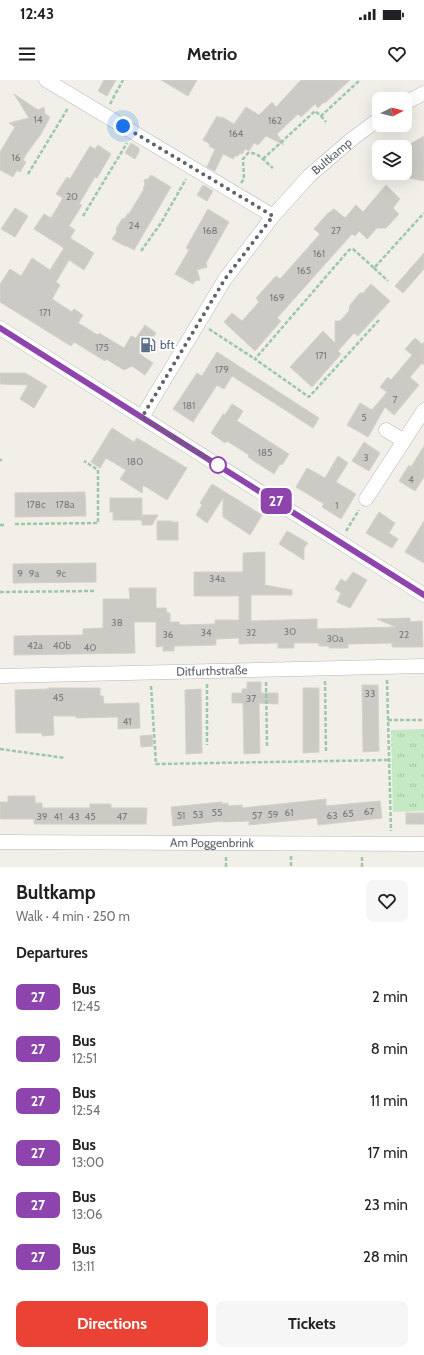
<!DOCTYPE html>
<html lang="en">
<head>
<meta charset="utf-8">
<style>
	:root { --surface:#fff; --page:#f6f6f6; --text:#202124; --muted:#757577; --accent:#ea4335 }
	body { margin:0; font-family:Cabin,sans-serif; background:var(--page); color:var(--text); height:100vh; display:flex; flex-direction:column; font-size:15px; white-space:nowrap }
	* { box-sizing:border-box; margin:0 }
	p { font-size:13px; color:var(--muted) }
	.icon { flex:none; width:22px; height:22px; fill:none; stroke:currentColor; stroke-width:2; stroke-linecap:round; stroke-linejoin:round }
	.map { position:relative; height:787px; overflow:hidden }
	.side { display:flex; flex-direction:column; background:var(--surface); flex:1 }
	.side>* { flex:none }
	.badge { padding:0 8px; border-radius:6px; font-size:14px; line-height:26px }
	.needle { width:26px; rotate:84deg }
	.buttons { position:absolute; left:372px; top:12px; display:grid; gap:8px }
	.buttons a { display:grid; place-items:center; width:40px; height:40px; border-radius:8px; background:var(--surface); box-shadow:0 4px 16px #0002; font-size:20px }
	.you { position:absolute; width:20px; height:20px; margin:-10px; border:3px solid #fff; border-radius:50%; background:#1a73e8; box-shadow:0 0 0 6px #1a73e833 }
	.map>.badge { position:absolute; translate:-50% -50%; box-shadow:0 0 0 2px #fff }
	h2 { padding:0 16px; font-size:15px; line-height:36px }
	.round { display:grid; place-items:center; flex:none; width:42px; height:42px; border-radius:8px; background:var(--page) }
	.headline { display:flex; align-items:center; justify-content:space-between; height:68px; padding:0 16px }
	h1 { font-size:19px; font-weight:700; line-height:30px }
	.primary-button { display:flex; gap:8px; margin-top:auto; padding:8px 16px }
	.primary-button a { flex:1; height:46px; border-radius:8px; background:var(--accent); color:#fff; font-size:16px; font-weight:700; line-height:46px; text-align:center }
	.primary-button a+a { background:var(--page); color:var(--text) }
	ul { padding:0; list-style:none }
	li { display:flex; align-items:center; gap:12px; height:52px; padding:0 16px }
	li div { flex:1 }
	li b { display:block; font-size:15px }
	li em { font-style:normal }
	li .badge { min-width:44px; font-weight:700; text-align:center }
	.status { display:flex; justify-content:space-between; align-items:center; height:28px; padding:0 20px; background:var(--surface); direction:ltr }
	.status svg { height:11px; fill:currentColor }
	header { display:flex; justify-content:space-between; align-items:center; height:52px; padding:0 16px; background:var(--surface); font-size:18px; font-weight:700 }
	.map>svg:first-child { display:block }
</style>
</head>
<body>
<div class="status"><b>12:43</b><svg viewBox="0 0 49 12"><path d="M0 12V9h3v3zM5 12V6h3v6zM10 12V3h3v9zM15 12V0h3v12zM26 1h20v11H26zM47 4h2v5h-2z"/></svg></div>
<header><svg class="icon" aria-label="menu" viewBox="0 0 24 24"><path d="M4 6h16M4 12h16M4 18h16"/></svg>Metrio<svg class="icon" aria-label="heart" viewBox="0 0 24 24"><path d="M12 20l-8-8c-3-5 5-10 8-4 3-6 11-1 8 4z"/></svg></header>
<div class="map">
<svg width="424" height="787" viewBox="0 0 424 787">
	<defs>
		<pattern id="grass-tufts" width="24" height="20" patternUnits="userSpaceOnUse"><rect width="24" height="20" fill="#c5e8c5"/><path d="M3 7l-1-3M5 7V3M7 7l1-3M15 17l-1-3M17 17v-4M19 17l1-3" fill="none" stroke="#a3c0a4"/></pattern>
	</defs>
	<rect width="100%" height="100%" fill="#f1efe8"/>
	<path fill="url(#grass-tufts)" d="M424,649v82l-31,1 -2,-82z"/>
	<g fill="#cccac5" stroke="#d6d1c6">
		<path d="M104,0h12l-9,16 -9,-5z"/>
		<path d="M161,0h36l-9,16z"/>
		<path d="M301,0h49l-25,23 -1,-1 -6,6 -3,-4 -14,13 -3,-3 -21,20 7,11 -18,-9 -8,9 -4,-2 -5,8 -4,-2 -3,5 -2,-1 -2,3h-3l-2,3 -10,-5 -8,17 -8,-4 8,-18 -6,-3 1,-2 -7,-4 14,-24 4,2 1,-1 12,7 12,-17 13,8 13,-13 4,5z"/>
		<path d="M14,14l24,16 6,-3 1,7 5,3 -9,17 -14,19 -4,7 3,2 -6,10 -3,-2 -4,7 -13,-7v-18l15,-25 -6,-4 20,-5z"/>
		<path d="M424,56v45l-19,-4v-30z"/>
		<path d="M131,63l8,5v4l-4,7 -10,-6z"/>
		<path d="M98,65l13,9 -14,24 -2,-1 -16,27 3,1 -13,21 6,4 -5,8 24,15 -10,17 -15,-10 -13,22 4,3 -8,14 20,13 2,-3 9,6 -5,8 20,12 1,-2 25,15 7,-12 5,2 9,-13 11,8 -15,22 12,8 -8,12 -13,-9 -8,4 -18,-11 -1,2 -31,-19 -3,4 -71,-44v-18l10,-15 11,7 11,-18 18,12 14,-22 -30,-19 10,-15 7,4 12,-20 -7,-4 11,-17 3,2 20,-33 5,3z"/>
		<path d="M151,95l20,12 -37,63 -7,-4h-2l-13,-7 5,-7 -1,-3 6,-10 3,-1 3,-5 1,1 15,-25 -1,-1 2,-3 -1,-5 4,-1z"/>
		<path d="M203,105l10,6 -6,10 -10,-6z"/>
		<path d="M386,105l14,14 -7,9 6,6 -13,14h-9l-10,11 -8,-8 -4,5 -3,-2 -75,84 4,3 -26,30 -31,-29 8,-9 10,8 17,-19 -3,-4 20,-22 4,3 40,-45 -6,-5 14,-16h1l5,-4 11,9 11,-13 7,7z"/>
		<path d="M15,128l13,8 -13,21 -14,-8z"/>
		<path d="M208,129l21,13 -23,41 1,4 -10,3 3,10 -5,1 -2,3 -18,-10 14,-24 -3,-2z"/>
		<path d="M424,173v16l-21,24 -8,-7z"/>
		<path d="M371,204l19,17 -32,35 -4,-3 -16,18 3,3 -29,33 -22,-20 33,-36 12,12v-22h5l9,-10 1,-6 10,-12h3z"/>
		<path d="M415,258l7,6 2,-2v23l-2,-2 -12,14 9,8 -25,30 -9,-8 -17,30 -21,-12 13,-22 12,7 15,-18 -7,-5 8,-10 3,3 21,-25 -7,-6z"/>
		<path d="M217,272l102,66 -6,10 -81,-52 -8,13 -7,-4 -24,37 -20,-13 24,-36 5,3z"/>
		<path d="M0,293h25l22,13 -13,22 -14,-9 8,-14 -28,-1z"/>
		<path d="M232,324l11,7 -6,10 52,33 -7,11 -2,-1 -6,10 -26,-17 1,-2 -22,-14 -2,2 -14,-10 12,-19 2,1z"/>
		<path d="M112,348l22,14 3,-4 50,30 -20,32 -24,-15 -1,8 -22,-14 6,-9 -20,-12 -6,10 -9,-6z"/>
		<path d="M364,362l16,11 -11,18 -17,-10z"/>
		<path d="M424,366v31l-9,14 -16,-10 10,-16 2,2z"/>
		<path d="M338,376l10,7 -12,19 20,12 -15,25 -19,-12 2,-3 -28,-17 11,-19 18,10z"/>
		<path d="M212,404l50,31 -12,20 -27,-18v-19l-16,25 -11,-8 6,-10 -2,-2z"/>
		<path d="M85,412l1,24 -71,1v-24z"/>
		<path d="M110,418h32v22h-29v-8h-3z"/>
		<path d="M379,432l16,11 -6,10 9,6 -6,9 -26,-15z"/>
		<path d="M142,435h16l-6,10h-10z"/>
		<path d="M157,441h15v1h6v18h-21z"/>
		<path d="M424,441v42l-19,-11z"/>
		<path d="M287,451l21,12 -4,5v12l-25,-16z"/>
		<path d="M265,472v33l27,5v5h-41v26l66,-2v10l79,-2 -19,-8 33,-1v4l12,-1 1,26h-31v-4l-44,1v4h-19v-2h-10v-3h-25v5h-16v-5l-39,1v-6l-23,1v6l-42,1v5h-11v-5l-7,1v-25h-22l1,31 -121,2v-19l69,-1v-6l20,-1v-29h27l-1,-11h27v20h10l1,5h3v9h9l1,3 35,-1v-4h24v-24h-45v-24h49v-19z"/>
		<path d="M96,483v19l-83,1v-19z"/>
		<path d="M353,492l14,8 -17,28 -13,-6 4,-9 -6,-4 6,-10 5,3z"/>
		<path d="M247,602h14v11h17v11l-19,-1 1,50 -16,1 -1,-51h-11v-10h10v-4h5z"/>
		<path d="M362,605h16l1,66 -16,1z"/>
		<path d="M48,608h52v8h3l1,8 35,-1 1,25 -22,1v-12l-42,1v-2h-23l1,19 -12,1v-3h-26l-1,-43 33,-1z"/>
		<path d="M303,608h16v64l-16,1z"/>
		<path d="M201,609l1,64 -16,1 -1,-64z"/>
		<path d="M152,655l1,11 -12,1 -1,-11z"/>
		<path d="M8,716h27v7h7v5h48v-4h21v4h36l-1,16h-112v-5h-34v-17h8z"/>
		<path d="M326,719v7l54,-5 2,17 -64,7 -1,-7 -68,7v-4l-26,1v-1l-50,5 -2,-19 51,-5v2l6,-1v3l14,-1v3z"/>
		<rect x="406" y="733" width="18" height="11"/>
	</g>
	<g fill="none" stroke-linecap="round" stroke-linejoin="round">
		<defs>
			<g id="minor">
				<path d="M46,0l227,136"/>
				<path d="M405,23l19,-10"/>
				<path d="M0,248l424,267"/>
				<path id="s1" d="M142,337l83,-138 48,-63 36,-40 43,-37 27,-20"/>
				<path d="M386,350l18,11"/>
				<path d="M366,419l58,-89"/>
				<path id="s2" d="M0,596l424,-10"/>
				<path id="s3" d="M0,762l424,2"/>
			</g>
		</defs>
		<use href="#minor" stroke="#b5b8bc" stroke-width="15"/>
		<g stroke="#9cc7a9" stroke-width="2.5" stroke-dasharray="4 2" stroke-linecap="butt">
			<path d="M110,24l13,-24"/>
			<path d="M321,36l5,6"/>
			<path d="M263,79l52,-48 6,5 39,-36"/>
			<path d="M28,94l40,-66"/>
			<path d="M241,103l3,-4 -1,-20 5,-6c11,-1 17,9 25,15"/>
			<path d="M83,136l44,-73"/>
			<path d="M141,171l20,-28 25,-44"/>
			<path d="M374,188l14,13"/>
			<path d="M379,240l-70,77 -54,-38 94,-109 4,-1 21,19 50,-55"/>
			<path d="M209,249l46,30"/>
			<path d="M0,380h2"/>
			<path d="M15,444l83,-1v-53l-14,-9"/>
			<path d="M0,445h4"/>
			<path d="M346,451l13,-21"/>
			<path d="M0,512l94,-1"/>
			<path d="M387,600l4,151"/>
			<path d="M325,601l1,72"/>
			<path d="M266,602l1,66"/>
			<path d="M207,604v61"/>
			<path d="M151,606l5,78 233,-4"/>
			<path d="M388,640h36"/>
			<path d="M0,669l65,9"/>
			<path d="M291,776v11"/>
			<path d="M226,787v-11"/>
			<path d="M362,787v-11"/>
		</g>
		<use href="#minor" stroke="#fff" stroke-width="14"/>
	</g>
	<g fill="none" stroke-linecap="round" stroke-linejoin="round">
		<defs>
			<path id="line" d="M0,248l424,267"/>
		</defs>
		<use href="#line" stroke="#fff" stroke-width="9"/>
		<use href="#line" stroke="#8e44ad" stroke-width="6"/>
		<path stroke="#5f6368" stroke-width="4" stroke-dasharray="0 7.2" d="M123,46l150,90 -48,63 -83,138 76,48"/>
	</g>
	<defs>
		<symbol id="fuel-bare" viewBox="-9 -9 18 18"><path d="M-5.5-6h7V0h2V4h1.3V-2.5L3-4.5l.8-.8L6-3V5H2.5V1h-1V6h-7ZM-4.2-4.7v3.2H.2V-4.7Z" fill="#5c6f8a" stroke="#fff" stroke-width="2.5" paint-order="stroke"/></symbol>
	</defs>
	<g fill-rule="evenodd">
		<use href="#fuel-bare" x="137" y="254" width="22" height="22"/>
	</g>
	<circle fill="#fff" stroke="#8e44ad" stroke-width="2" cx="218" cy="385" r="8"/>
	<g text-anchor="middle" stroke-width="4" stroke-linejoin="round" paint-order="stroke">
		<g font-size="10" fill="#7a7d7f">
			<text x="38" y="43">14</text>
			<text x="275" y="44">162</text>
			<text x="236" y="57">164</text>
			<text x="16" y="81">16</text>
			<text x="72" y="120">20</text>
			<text x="134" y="149">24</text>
			<text x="210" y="154">168</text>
			<text x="336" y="154">27</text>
			<text x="319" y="177">161</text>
			<text x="304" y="194">165</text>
			<text x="277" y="221">169</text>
			<text x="45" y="236">171</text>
			<text x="102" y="271">175</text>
			<text x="321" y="279">171</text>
			<text x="222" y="293">179</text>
			<text x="395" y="323">7</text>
			<text x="189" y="329">181</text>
			<text x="364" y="341">5</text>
			<text x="265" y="376">185</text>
			<text x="366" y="381">3</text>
			<text x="135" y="385">180</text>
			<text x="411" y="403">4</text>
			<text x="36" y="428">178c</text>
			<text x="65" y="428">178a</text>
			<text x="337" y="429">1</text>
			<text x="20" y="497">9</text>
			<text x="34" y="497">9a</text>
			<text x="61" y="497">9c</text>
			<text x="217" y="502">34a</text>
			<text x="117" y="546">38</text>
			<text x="290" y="555">30</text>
			<text x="206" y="556">34</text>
			<text x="251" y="556">32</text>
			<text x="168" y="558">36</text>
			<text x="404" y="558">22</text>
			<text x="335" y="562">30a</text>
			<text x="35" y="569">42a</text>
			<text x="62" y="569">40b</text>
			<text x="90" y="571">40</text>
			<text x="370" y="617">33</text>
			<text x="58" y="621">45</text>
			<text x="251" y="622">37</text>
			<text x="127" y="645">41</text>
			<text x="369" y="735">67</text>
			<text x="217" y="736">55</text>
			<text x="289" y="736">61</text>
			<text x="348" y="737">65</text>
			<text x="198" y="738">53</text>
			<text x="273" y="738">59</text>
			<text x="181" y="739">51</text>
			<text x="257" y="739">57</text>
			<text x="332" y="739">63</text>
			<text x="42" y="740">39</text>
			<text x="58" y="740">41</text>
			<text x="74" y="740">43</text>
			<text x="90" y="740">45</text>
			<text x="122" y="740">47</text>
		</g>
		<g font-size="12" fill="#5f6368" stroke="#fff">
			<text dy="4" stroke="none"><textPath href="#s1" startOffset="324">Bultkamp</textPath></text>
			<text dy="4" stroke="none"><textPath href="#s2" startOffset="212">Ditfurthstraße</textPath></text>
			<text dy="4" stroke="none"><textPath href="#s3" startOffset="212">Am Poggenbrink</textPath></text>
		</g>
		<g font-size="12" fill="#4e5e75" stroke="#fff" text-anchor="start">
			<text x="160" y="269">bft</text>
		</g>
	</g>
</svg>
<div class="buttons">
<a><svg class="needle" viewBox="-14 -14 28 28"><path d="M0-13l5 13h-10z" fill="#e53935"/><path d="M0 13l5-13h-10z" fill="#757577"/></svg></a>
<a><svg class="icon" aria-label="layers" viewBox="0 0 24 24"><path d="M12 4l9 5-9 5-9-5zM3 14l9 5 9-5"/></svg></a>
</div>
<div class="you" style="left:123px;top:46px"></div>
<b class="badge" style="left:276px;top:421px;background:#8e44ad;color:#fff">27</b>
</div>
<section class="side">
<div class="headline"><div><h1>Bultkamp</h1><p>Walk · 4 min · 250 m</p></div><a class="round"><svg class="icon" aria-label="heart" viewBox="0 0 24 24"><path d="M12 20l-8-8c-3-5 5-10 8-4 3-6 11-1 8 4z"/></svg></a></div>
<h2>Departures</h2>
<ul>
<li><span class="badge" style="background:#8e44ad;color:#fff">27</span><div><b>Bus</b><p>12:45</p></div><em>2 min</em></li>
<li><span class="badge" style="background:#8e44ad;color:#fff">27</span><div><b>Bus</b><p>12:51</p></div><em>8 min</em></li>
<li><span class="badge" style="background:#8e44ad;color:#fff">27</span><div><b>Bus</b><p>12:54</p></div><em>11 min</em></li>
<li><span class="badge" style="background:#8e44ad;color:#fff">27</span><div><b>Bus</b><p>13:00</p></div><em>17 min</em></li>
<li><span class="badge" style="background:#8e44ad;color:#fff">27</span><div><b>Bus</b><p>13:06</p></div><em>23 min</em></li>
<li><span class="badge" style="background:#8e44ad;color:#fff">27</span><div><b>Bus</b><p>13:11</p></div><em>28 min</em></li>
</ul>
<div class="primary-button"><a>Directions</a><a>Tickets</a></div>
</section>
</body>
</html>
